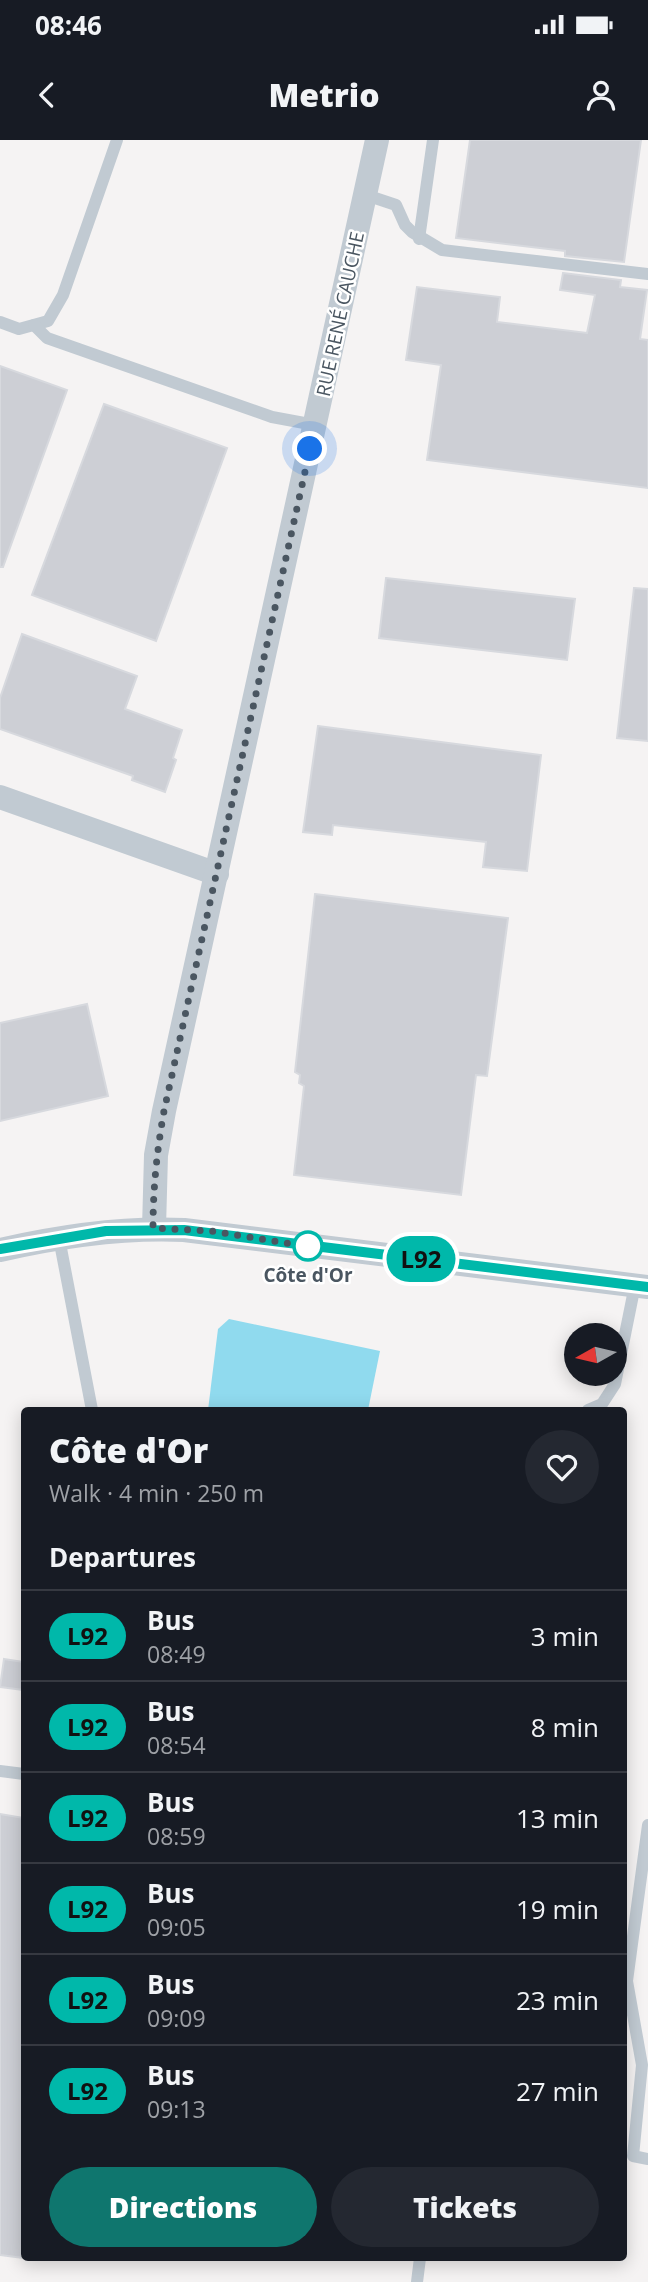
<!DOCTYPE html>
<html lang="en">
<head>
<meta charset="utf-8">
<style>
	:root { --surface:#171b24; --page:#242831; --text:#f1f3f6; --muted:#9ea1a6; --line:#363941; --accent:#0f766e }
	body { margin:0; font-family:"Open Sans",sans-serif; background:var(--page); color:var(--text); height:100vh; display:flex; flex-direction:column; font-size:26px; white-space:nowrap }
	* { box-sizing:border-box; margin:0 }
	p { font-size:23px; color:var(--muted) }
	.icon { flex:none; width:38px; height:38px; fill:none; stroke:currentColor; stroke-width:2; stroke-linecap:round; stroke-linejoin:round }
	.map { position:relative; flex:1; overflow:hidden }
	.sheet { position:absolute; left:21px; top:1267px; width:606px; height:854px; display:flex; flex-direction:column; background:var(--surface); border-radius:7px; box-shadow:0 4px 18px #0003 }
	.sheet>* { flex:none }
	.badge { padding:0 14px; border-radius:23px; font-size:24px; line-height:46px }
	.needle { width:46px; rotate:262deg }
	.fabs { position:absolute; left:564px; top:1183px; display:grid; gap:14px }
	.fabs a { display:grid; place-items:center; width:63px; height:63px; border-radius:50%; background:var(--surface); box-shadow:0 4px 18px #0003; font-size:35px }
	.you { position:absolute; width:35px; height:35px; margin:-18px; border:5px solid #fff; border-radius:50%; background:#1a73e8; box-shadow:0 0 0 10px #1a73e833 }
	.map>.badge { position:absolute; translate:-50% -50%; box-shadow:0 0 0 4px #fff }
	h2 { padding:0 28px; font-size:26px; line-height:63px }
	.round { display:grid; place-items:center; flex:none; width:74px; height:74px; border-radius:37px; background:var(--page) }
	.overview { display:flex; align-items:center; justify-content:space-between; height:119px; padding:0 28px }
	h1 { font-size:33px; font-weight:800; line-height:52px }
	.cta { display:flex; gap:14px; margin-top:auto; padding:14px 28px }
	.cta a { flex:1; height:80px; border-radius:42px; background:var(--accent); color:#fff; font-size:28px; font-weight:800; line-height:80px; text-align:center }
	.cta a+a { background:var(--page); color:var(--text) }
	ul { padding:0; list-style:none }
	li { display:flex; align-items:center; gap:21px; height:91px; padding:0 28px; border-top:2px solid var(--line) }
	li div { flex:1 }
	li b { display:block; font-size:26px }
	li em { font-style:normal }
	li .badge { min-width:77px; font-weight:700; text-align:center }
	.status { display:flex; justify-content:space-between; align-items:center; height:49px; padding:0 35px; background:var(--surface); direction:ltr }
	.status svg { height:19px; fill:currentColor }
	header { display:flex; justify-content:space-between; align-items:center; height:91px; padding:0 28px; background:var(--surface); font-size:32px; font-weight:800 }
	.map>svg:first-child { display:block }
</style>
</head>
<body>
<div class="status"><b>08:46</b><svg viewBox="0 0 49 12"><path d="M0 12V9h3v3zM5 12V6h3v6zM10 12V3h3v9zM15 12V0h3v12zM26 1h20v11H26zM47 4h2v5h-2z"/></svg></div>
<header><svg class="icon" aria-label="back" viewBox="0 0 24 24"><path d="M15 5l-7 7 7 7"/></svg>Metrio<svg class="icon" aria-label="person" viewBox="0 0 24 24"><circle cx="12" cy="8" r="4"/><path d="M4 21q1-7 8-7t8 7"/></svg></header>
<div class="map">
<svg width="648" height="2142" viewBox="0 0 648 2142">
	<rect width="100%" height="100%" fill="#f5f3f3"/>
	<path fill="#90daee" d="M229,1179l151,32 -12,59h-160l10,-81z"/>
	<g fill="#cdcfd5" stroke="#d7d9de" stroke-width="2">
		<path d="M470,0h171l-17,122 -59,-6v-5l-109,-13z"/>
		<path d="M563,133l58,7 -1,7 27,3 -7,49 8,1v148l-221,-28 14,-95 -35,-5 11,-73 83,10 -3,25 90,11 8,-38 -35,-5z"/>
		<path d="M0,226l67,24 -64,177h-3z"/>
		<path d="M104,264l123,44 -71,193 -124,-46z"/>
		<path d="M386,438l189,21 -8,61 -188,-22z"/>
		<path d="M634,448l14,1v152l-31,-3z"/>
		<path d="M22,494l115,42 -12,33 57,21 -9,28 3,2 -11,32 -33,-12 1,-4 -133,-47v-31z"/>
		<path d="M318,586l223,29 -14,116 -44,-4 3,-25 -153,-17 -1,10 -29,-3z"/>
		<path d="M315,754l193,24 -21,158 -11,-1 -15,120 -167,-20 10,-89 -5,-3 1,-8 -5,-3z"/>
		<path d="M87,864l21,92 -108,25v-98z"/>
		<path d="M4,1519l20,3v28l-24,-3z"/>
		<path d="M0,1674l24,4v440l-24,-3z"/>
	</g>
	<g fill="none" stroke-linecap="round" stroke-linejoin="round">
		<g stroke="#c1cad2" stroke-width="12">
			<path d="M366,55l30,10 9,20 7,7 30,18 206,24"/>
			<path d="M419,99l14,-99"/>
			<path d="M0,182l19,7 29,-8 15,-26 54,-155"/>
			<path d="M34,185l13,13 225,79 43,8"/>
			<path d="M59,1098l33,172"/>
			<path d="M588,1270l14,-6 13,-20 20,-99"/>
			<path d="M0,1631l24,3"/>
			<path d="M648,1685l-21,156 15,84 -9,91 15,3"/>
			<path d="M417,2142l3,-24"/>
		</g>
		<g stroke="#c1cad2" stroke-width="24">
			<path d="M0,657l217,77"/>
			<path d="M154,1088l2,-73 8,-44 213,-971"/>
			<path d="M0,1110c61,-14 121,-23 184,-20l464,57"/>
		</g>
	</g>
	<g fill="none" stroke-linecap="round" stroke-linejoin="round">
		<defs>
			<path id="line" d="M0,1109l106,-18 78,-1 464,57"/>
		</defs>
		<use href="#line" stroke="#fff" stroke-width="16"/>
		<use href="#line" stroke="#00b8aa" stroke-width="10"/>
		<path stroke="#4a5661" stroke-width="7" stroke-dasharray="0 12.6" d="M308,1106l2,1 -99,-16 -58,-3c0,-40 4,-78 11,-117l146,-662"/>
	</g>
	<circle fill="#fff" stroke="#00b8aa" stroke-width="3.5" cx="308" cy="1106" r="14"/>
	<g text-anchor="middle" stroke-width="5" stroke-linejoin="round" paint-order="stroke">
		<g font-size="19" fill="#4a5661" stroke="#fff">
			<text transform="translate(340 174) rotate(-78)" y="7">RUE RENÉ CAUCHE</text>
		</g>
		<g font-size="19" font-weight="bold" fill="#4a5661" stroke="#fff">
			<text x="308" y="1142">Côte d'Or</text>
		</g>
	</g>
</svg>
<div class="fabs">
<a><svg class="needle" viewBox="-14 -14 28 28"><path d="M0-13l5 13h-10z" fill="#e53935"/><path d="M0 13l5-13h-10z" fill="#9ea1a6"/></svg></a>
</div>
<div class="you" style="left:310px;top:309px"></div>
<b class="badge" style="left:421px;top:1119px;background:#00b8aa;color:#111">L92</b>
<section class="sheet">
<div class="overview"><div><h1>Côte d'Or</h1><p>Walk · 4 min · 250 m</p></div><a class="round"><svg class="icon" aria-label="heart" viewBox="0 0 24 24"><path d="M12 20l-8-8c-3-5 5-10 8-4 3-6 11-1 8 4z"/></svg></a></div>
<h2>Departures</h2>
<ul>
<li><span class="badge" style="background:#00b8aa;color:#111">L92</span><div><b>Bus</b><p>08:49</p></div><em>3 min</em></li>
<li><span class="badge" style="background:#00b8aa;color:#111">L92</span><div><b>Bus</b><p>08:54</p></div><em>8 min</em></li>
<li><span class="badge" style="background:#00b8aa;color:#111">L92</span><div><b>Bus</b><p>08:59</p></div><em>13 min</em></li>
<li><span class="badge" style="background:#00b8aa;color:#111">L92</span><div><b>Bus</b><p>09:05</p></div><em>19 min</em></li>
<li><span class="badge" style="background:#00b8aa;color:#111">L92</span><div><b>Bus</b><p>09:09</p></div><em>23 min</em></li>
<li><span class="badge" style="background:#00b8aa;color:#111">L92</span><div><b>Bus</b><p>09:13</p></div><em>27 min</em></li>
</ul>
<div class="cta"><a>Directions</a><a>Tickets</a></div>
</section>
</div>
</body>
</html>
